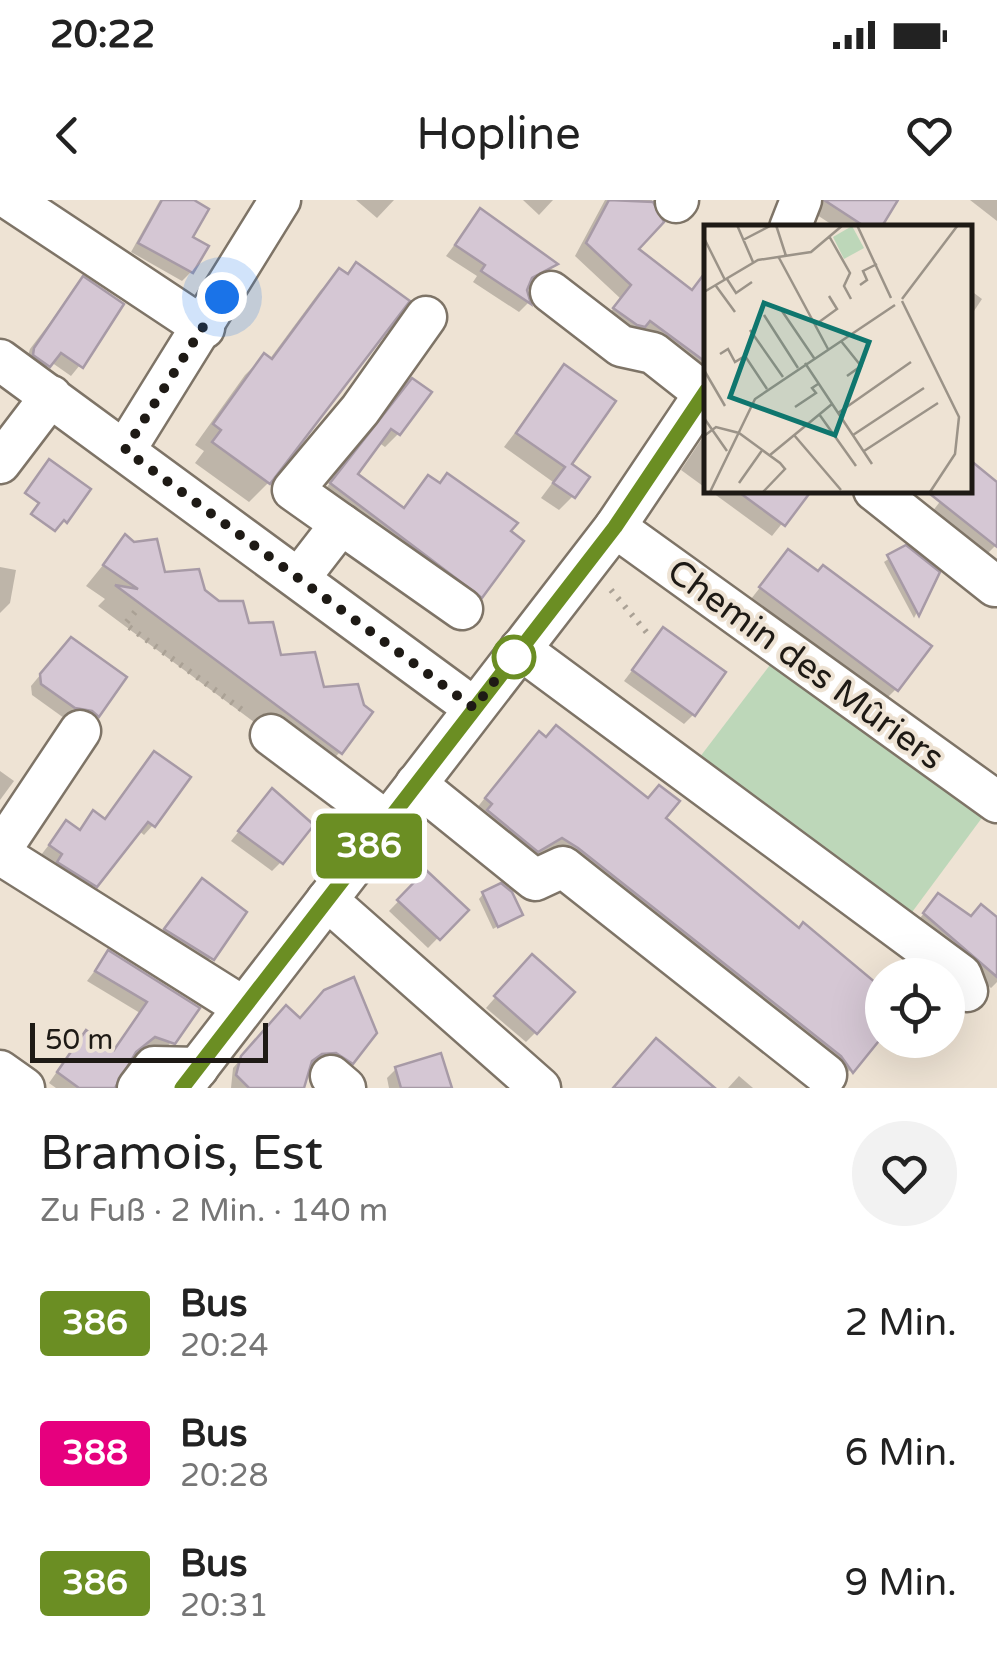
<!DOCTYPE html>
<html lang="de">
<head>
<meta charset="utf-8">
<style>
	:root { --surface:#fff; --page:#f2f2f2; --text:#222; --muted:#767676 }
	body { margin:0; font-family:"Varela Round",sans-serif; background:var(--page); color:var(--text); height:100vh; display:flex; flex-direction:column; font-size:38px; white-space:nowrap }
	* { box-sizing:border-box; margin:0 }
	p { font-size:32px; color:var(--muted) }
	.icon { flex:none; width:55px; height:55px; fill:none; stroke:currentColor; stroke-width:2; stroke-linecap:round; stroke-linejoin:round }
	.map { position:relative; height:888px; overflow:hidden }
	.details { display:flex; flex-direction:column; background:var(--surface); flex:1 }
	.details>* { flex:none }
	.badge { padding:0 20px; border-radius:8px; font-size:35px; line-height:65px }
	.controls { position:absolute; left:865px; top:758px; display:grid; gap:20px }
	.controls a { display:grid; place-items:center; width:100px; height:100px; border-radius:50%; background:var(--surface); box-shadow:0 10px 40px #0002; font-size:50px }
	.scale { position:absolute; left:30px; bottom:25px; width:238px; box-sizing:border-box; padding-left:10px; border:5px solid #1e1a15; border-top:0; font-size:28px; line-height:35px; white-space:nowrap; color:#1e1a15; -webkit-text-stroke:8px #eee3d4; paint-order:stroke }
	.you { position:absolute; width:50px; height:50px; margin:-25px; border:8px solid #fff; border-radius:50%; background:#1a73e8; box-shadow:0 0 0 15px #1a73e833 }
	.map>.badge { position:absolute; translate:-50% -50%; box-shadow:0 0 0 5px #fff }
	.round { display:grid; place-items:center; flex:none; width:105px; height:105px; border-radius:52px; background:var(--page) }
	.head { display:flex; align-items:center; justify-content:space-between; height:170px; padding:0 40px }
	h1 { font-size:48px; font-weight:600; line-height:75px }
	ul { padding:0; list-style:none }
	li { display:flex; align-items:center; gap:30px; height:130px; padding:0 40px }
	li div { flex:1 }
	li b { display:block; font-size:38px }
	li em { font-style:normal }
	li .badge { min-width:110px; font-weight:700; text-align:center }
	.status { display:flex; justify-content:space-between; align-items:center; height:70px; padding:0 50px; background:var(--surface); direction:ltr }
	.status svg { height:28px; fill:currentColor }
	header { display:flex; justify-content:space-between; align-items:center; height:130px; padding:0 40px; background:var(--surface); font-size:45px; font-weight:600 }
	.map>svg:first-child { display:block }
</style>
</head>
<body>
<div class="status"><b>20:22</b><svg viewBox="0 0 49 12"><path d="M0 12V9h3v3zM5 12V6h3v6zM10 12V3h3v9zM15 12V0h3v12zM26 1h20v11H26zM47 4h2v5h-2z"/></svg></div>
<header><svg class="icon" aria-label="back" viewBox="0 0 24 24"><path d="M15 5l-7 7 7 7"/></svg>Hopline<svg class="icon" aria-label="heart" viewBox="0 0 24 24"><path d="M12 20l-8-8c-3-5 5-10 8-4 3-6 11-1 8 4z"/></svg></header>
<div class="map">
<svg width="997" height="888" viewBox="0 0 997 888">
	<rect width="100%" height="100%" fill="#eee3d4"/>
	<path fill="#bdd7b9" d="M776,457l211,154 -83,112 -214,-153z"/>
	<g fill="#0003">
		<path d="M160,0h29l2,72 -9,9 -51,-29z"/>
		<path d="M356,0h38l-17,18z"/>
		<path d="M523,0h30l-14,15z"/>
		<path d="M605,0h47l-17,49 56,43 16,-4v95l-104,-62 18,-22 -46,-43z"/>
		<path d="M820,0h75l-17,28h-41l-23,-15z"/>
		<path d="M970,0h27v21z"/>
		<path d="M480,11l74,53 -27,19 1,20 -9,9 -46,-30 4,-6 -31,-20z"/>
		<path d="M356,65l-87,217 -20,20 -54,-39 9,-12 -9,-6 50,-70 19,-19 5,4 51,-69 20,-20 6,5z"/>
		<path d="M83,79l22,55 -34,42 -20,-14 -12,13 -14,-10 5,-16z"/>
		<path d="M970,90l12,9 -12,18z"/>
		<path d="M564,168l9,128 -14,14 -18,-12 12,-16 -49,-35z"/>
		<path d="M412,181l16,12 -30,41 -13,13 -7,-5 -24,32 48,35 26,-31 53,118 -13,13 -149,-112z"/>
		<path d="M707,231v58l-26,-19z"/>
		<path d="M971,265l26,20v59l-11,11 -54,-43 17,-22h21z"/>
		<path d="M709,290h100l-37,46z"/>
		<path d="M125,338l38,36 40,18 76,66 61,94 -19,20 -223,-166 7,-7 -19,-13z"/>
		<path d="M905,348l32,25 -23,45 -30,-56z"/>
		<path d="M788,352l108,137 -10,10 -135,-100z"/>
		<path d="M0,367l16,3 -6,33 -10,10z"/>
		<path d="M663,430l31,84 -10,10 -60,-43z"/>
		<path d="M61,450l63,28 -37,47 -23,-7 -32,-23 -1,-9z"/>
		<path d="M524,549l139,69 135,112 6,-5 78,66v42l-45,52 -274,-223 -17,-11 -24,14 -50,-51z"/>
		<path d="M145,564l8,61 -9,10 -6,-5 -52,65 -45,-40 25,-32 12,9 15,-19 11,8z"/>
		<path d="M0,571l14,10 -14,19z"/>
		<path d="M263,601l18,61 -9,9 -41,-30z"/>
		<path d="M426,673l39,37 -37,38 -39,-37z"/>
		<path d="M202,681l42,31 -42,57 -47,-29z"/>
		<path d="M483,694l37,20 -27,15 -14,-30z"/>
		<path d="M938,696l32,23 27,1v62l-6,6 -75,-65z"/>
		<path d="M108,753l89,56 -34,43 -20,-6 -15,11 -16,31h-56l-7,-5 28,-40 35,9 28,-39 -53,-32z"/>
		<path d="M522,767l14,65 -10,10 -40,-34z"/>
		<path d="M277,817l75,45 -10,10 -18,-11 -14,5 -9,22h-70l2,-20z"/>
		<path d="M440,856l9,32h-60l-2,-10 9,-9z"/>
		<path d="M739,876l14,12h-25z"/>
	</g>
	<g fill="#d5c7d4" stroke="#a79aa6" stroke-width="2.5">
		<path d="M162,0h32l15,9 -16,28 16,9 -16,27 -55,-30z"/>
		<path d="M609,0l44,2 11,20 -25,27 53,41 15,-20v93l-57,-42 -5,6 -8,-2 -24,-17 18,-23 -45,-42z"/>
		<path d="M824,0h74l-17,28h-14z"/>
		<path d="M480,8l78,56 -26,14 -5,12 4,14 -50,-33 4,-6 -30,-20z"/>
		<path d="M356,62l54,39 -140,183 -58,-42 9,-12 -8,-6 51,-71 8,6 67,-91 9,6z"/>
		<path d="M83,76l41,28 -41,64 -22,-15 -11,14 -17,-12 1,-7z"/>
		<path d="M564,164l52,37 -44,63 18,13 -15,21 -22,-15 12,-16 -49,-34z"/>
		<path d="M412,178l20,14 -32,43 -9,-6 -33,45 46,34 24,-33 12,8 7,-10 71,50 -7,8 13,10 -42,57 -152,-115z"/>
		<path d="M49,259l42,30 -24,34 -3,-3 -9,11 -24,-17 8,-11 -14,-10z"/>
		<path d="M970,260l27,22v65l-72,-57h45z"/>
		<path d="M736,290h76l-27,36z"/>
		<path d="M125,334l9,8 23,-3 8,33 34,-3 6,21 14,11h24l6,22 24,-1 8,33 34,-3 9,35 34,-3 6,21 9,7 -31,42 -227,-169 23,4 -35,-24z"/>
		<path d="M906,345l34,27 -21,44 -32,-61z"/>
		<path d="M788,349l30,22 5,-6 109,81 -34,45 -139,-104z"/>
		<path d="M663,427l63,45 -31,44 -63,-46z"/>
		<path d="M71,437l56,40 -28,40 -7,-6 -17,-3 -34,-24 -1,-10z"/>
		<path d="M556,525l92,73 11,-13 21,16 -14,17 133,110 4,-6 79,66v49l-29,36 -12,-17 -263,-208 -16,-10 -24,14 -51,-42 5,-6 -7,-6 54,-67 7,6z"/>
		<path d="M154,551l37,26 -36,50 -7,-5 -51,65 -40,-25 5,-8 -13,-9 17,-25 14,10 13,-20 12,9z"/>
		<path d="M272,588l42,37 -31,39 -45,-33z"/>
		<path d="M426,670l43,40 -29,30 -43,-40z"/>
		<path d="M202,678l45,34 -33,48 -50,-31z"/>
		<path d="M501,683l11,9 11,23 -25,12 -16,-35z"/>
		<path d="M938,693l33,23 10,-12 16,13v60l-74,-64z"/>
		<path d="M108,750l92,58 -25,36 -20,-7 -19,15 -21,36h-36l-22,-16 29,-42 28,20 33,-48 -52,-31z"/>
		<path d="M532,754l43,38 -38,42 -43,-38z"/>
		<path d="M354,777l23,56 -24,31 -17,-11 -14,1 -10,7 -8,27h-55l-13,-13 5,-19 45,-51 14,13 24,-28z"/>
		<path d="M656,838l59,50h-102z"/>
		<path d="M441,853l11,35h-51l-6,-21z"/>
	</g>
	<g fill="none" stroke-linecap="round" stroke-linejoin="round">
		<defs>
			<g id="minor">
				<path d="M11,0l193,128"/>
				<path d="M676,2l2,-2"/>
				<path d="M790,28l11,-28"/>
				<path d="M551,92l70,54 32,7 52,41"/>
				<path d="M0,160l474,348"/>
				<path d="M125,250l155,-250"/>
				<path d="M0,263l51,-67"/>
				<path d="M874,290l121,96 2,-3"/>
				<path d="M341,324l121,85"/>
				<path d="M615,327l382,275"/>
				<path d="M300,377l41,-53 -48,-34 67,-80 66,-93"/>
				<path d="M520,449l441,326 6,16"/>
				<path d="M271,535l116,87"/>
				<path d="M416,584l119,96 28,-13 263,208"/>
				<path d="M0,651l80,-120"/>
				<path d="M0,654l243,153"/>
				<path d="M327,700l213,188"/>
				<path d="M0,871l24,17"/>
				<path d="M331,876l14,12"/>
				<path d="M138,888l16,-21 44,1"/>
				<path d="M182,888l433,-561 92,-137"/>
			</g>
		</defs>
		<use href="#minor" stroke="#7e7467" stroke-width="45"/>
		<g stroke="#aaa195" stroke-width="6" stroke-dasharray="2.5 8" stroke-linecap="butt">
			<path d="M611,390l37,44"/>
			<path d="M135,412l-10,12 120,88"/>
		</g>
		<use href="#minor" stroke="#fff" stroke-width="40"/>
	</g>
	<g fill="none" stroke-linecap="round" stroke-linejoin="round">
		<defs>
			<path id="line" d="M182,888l433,-561 92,-137"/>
		</defs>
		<use href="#line" stroke="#fff" stroke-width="22"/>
		<use href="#line" stroke="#6b8e23" stroke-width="15"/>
		<path stroke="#1e1a15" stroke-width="10" stroke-dasharray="0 18" d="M222,97l-97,153 349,258 42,-55 -2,4"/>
	</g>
	<circle fill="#fff" stroke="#6b8e23" stroke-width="5" cx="514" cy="457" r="20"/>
	<g text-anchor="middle" stroke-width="8" stroke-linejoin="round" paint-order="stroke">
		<g font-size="35" fill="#1e1a15" stroke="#eee3d4">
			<text transform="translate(806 464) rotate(36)" y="12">Chemin des Mûriers</text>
		</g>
	</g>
	<g transform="translate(704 25)">
		<rect width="268" height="268" fill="#eee3d4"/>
		<path d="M148,1l12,22 -20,11 -11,-22z" fill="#bdd7b9"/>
		<path fill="none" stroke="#9b9388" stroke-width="2.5" d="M33,0l16,37M72,0l10,31M153,0l34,73M125,11l21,37 -6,13 7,13M0,13l21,42M39,15l29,-15M74,31l50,93M23,54l9,14 16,-11M156,60l7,-5 -4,-9 14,-7M12,61l19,26M0,67l54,-32 53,-8 32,-27M198,74l56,-74M198,76l57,116 -4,37 -25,38M78,86l32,47M60,90l34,53M111,100l22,-16 -8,-13M46,105l33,47M137,116l20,25 -14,10M16,129l8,-5 7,13 10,-6 22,33M101,138l67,101M0,145l21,36M91,182l21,-14 -4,-5 6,-4M134,188l73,-51M115,189l37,52M0,193l23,33M90,210l47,55M149,210l71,-47M0,211l12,-9 23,6 41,30 5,6 -22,23M160,226l74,-48M66,230l62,-51M35,258l24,-34M6,267l45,-93 140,-94"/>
		<path fill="#0f766e" fill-opacity="0.15" stroke="#0f766e" stroke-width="5" d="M60,78l105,39 -34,93 -105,-38z"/>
		<rect width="268" height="268" fill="none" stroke="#1e1a15" stroke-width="5"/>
	</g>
</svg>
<div class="controls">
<a><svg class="icon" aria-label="locate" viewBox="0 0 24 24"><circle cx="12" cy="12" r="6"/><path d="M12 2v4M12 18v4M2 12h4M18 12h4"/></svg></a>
</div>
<div class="scale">50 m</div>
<div class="you" style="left:222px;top:97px"></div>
<b class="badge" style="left:369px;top:646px;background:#6b8e23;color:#fff">386</b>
</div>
<section class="details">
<div class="head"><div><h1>Bramois, Est</h1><p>Zu Fuß · 2 Min. · 140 m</p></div><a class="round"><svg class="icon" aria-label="heart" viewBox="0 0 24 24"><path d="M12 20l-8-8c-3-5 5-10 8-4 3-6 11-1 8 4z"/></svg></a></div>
<ul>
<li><span class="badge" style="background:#6b8e23;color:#fff">386</span><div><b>Bus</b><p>20:24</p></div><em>2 Min.</em></li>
<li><span class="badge" style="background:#e6007e;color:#fff">388</span><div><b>Bus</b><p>20:28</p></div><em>6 Min.</em></li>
<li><span class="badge" style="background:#6b8e23;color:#fff">386</span><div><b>Bus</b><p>20:31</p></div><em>9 Min.</em></li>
</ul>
</section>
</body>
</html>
